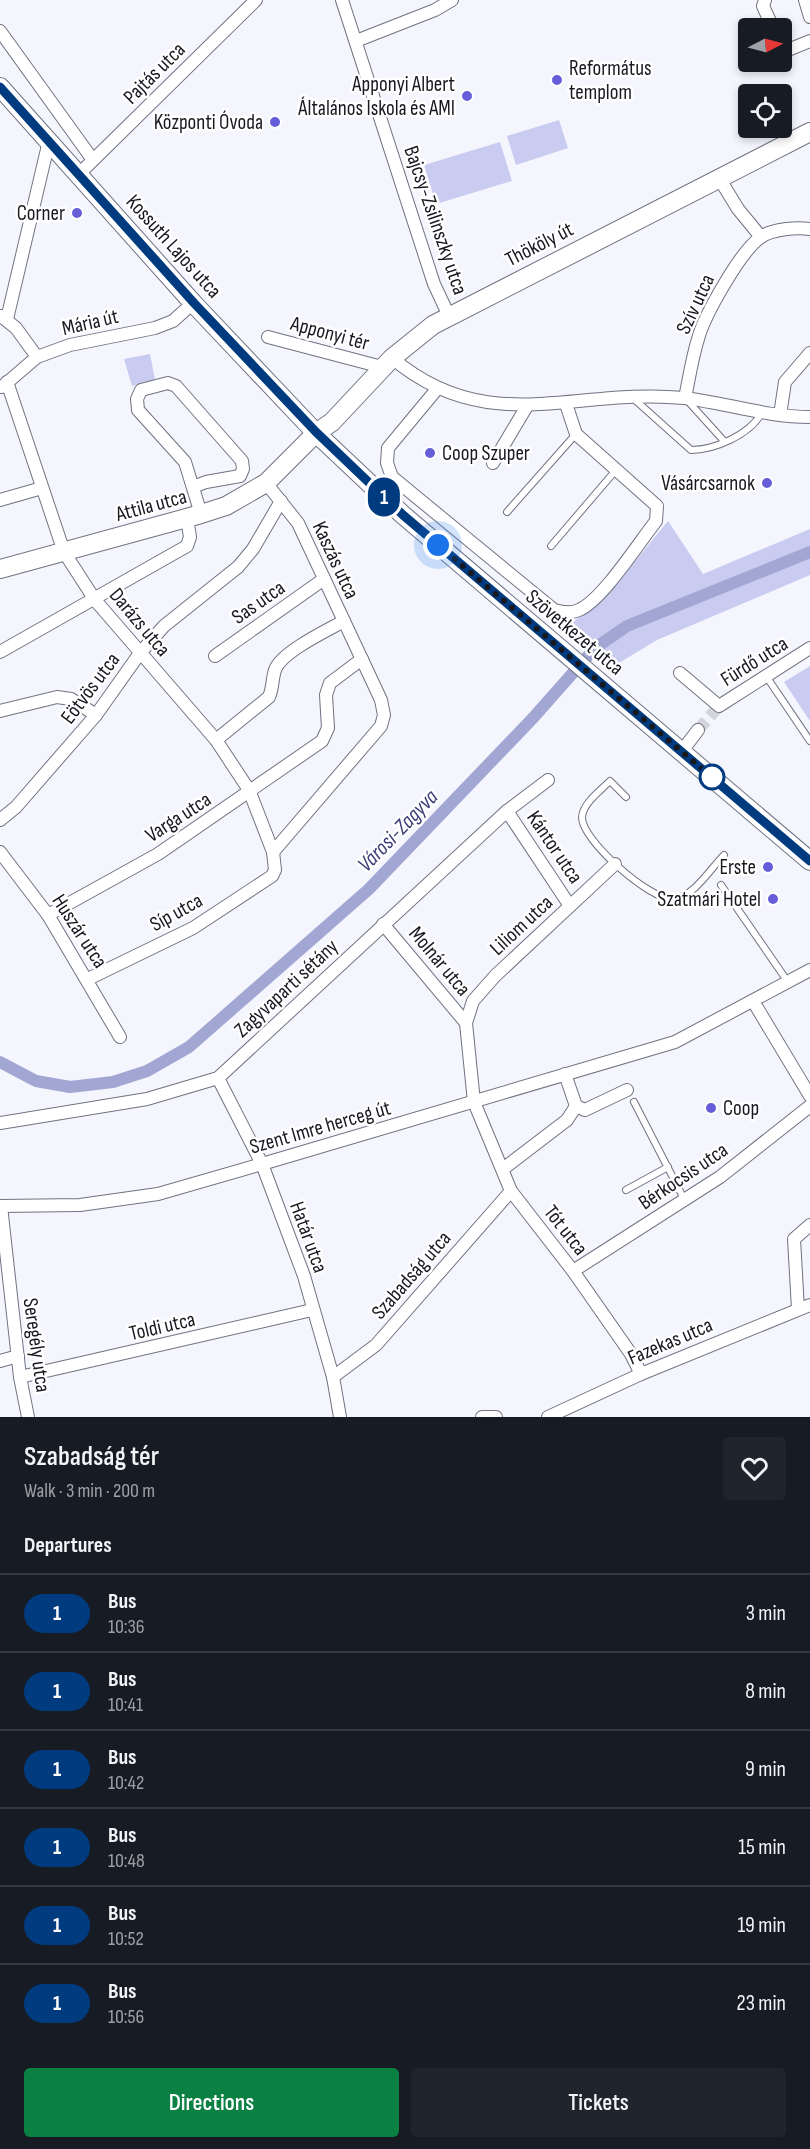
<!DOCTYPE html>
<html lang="en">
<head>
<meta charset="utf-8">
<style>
	:root { --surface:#171b24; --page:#20242c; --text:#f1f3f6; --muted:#9ea1a6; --line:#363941; --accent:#0b8043 }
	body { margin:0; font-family:"Sofia Sans Condensed",sans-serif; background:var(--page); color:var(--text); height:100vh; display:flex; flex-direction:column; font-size:22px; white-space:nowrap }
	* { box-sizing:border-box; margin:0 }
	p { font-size:20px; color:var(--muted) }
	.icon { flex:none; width:33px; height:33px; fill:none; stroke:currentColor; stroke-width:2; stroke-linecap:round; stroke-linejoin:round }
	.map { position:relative; height:1417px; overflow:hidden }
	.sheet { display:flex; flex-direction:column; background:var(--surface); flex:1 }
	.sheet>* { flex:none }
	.badge { padding:0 12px; border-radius:20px; font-size:21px; line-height:39px }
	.needle { width:39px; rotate:84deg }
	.tools { position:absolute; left:738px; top:18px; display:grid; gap:12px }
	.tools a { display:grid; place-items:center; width:54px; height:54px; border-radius:6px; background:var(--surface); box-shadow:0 3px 9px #0003; font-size:30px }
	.you { position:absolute; width:30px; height:30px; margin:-15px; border:4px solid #fff; border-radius:50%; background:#1a73e8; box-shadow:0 0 0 9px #1a73e833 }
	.map>.badge { position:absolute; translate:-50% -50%; box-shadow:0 0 0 3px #fff }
	h2 { padding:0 24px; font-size:22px; line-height:54px }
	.round { display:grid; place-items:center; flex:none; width:63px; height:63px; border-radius:6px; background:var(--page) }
	.overview { display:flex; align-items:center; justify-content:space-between; height:102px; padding:0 24px }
	h1 { font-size:28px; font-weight:600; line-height:45px }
	.cta { display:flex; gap:12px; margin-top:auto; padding:12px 24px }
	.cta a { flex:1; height:69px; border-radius:6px; background:var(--accent); color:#fff; font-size:24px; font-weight:600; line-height:69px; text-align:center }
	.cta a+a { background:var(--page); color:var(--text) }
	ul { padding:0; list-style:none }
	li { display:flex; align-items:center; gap:18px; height:78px; padding:0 24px; border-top:2px solid var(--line) }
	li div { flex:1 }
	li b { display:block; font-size:22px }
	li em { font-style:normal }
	li .badge { min-width:66px; font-weight:700; text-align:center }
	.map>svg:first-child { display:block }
</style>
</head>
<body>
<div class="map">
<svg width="810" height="1417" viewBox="0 0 810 1417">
	<rect width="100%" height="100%" fill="#f4f5fd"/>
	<g fill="#c9ccf0">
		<path d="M559,120l9,28 -52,17 -9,-29z"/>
		<path d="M500,142l12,39 -76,23 -12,-39z"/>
		<path d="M150,354l5,26 -23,6 -8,-27z"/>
		<path d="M668,521l35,53 107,-45v46l-153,65 -48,29 -45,-39 49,-42z"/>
		<path d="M810,666v55l-26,-39z"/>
	</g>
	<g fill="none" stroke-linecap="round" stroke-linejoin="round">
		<path stroke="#a2a6d3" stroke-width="12" d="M0,1062l36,19 34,6 43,-5 34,-11 42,-24 180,-158 164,-171 62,-70 32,-22 183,-74"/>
		<path stroke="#d3d4dc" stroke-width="12" stroke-dasharray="12 6" stroke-linecap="butt" d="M698,730l21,-24"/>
		<defs>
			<g id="lane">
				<path d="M634,399l57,51c23,0 58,-15 70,-36"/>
				<path d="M686,399l38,42"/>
				<path d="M507,512l69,-78"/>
				<path d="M551,546l65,-76"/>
				<path d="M766,676l44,65"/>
				<path d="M626,797l-16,-16c-9,9 -27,22 -28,36 -1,23 69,84 91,82 20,-1 38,-31 51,-44"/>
				<path d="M721,885l67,97"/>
				<path d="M634,1102l50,97"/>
				<path d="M626,1190l42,-23"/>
			</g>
			<g id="street">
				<path d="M342,0l92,284 15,32"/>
				<path d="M765,0l-2,6 10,22"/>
				<path d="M805,0l5,17"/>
				<path d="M0,31l93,129"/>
				<path d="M356,41l79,-31 17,-10"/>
				<path d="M782,48l1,4 27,-11"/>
				<path d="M79,174l177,-174"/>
				<path d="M719,178l19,31 23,28"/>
				<path d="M1,316l15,12 21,29"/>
				<path d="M7,319l42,-178"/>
				<path d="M268,337l114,30"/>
				<path d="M392,358c96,81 184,29 292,40 43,5 82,19 126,19"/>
				<path d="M7,382l57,170 31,48 121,140 33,50 24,62 2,18 -3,6 -79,52 -105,51"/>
				<path d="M2,387l35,-30 33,-12 85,-17 18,-7 20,-18"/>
				<path d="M437,389l-49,59 -1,15 5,14 162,133c9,2 18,4 27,-1 23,-12 57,-65 75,-88l1,-15 -81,-72 -10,-30"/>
				<path d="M685,398c4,-19 7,-40 13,-59 6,-23 43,-89 63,-102 11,-8 36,-10 49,-8"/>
				<path d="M780,415l5,-33 25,-29"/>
				<path d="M493,463l34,-57"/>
				<path d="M266,483l32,40 83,177 3,15 -3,11 -108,126"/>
				<path d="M193,487l13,-5 34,-6 3,-7 -1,-8 -66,-75 -8,-3 -27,7 -4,9 1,11 47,52 16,52"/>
				<path d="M0,500l42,-12"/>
				<path d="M0,652l187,-106 3,-9 -3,-19"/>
				<path d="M215,656l109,-77"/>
				<path d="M680,673l39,33 91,-58"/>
				<path d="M0,711l57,-14 14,2 25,16"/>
				<path d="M216,740l53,-43c4,-9 3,-18 6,-27 6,-18 53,-40 69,-49"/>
				<path d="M682,751l16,-21"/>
				<path d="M507,811l63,95"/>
				<path d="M0,820l16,-13 80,-92 44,-62 24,-27 74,-59 15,-18 28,-48"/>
				<path d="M0,852l48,63 72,122"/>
				<path d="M615,864l-120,112 -22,25 -7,22 8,79 37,89 62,80 58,83 10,20"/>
				<path d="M48,915l110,-61 164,-113 6,-13 -2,-33 4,-12 32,-24"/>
				<path d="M383,924l83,99"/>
				<path d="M753,1001l57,95"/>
				<path d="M565,1074l11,32 9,4 42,-20"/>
				<path d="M218,1078l44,86 42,112 29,101 7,40"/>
				<path d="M0,1123l147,-24 71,-21 289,-267 41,-31"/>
				<path d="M503,1169l64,-49 9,-14"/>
				<path d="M0,1206l80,-1 78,-11 104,-30 413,-122 135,-72"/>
				<path d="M1,1206l19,171 8,40"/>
				<path d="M573,1271l147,-94 90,-71"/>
				<path d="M798,1309l-4,-70 16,-14"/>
				<path d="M0,1361l18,-5"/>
				<path d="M20,1377l292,-67"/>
				<path d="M333,1377l43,-32 135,-154"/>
				<path d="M482,1417h14"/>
				<path d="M548,1417l93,-43 169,-69"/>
			</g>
			<g id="secondary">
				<path d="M0,87l193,216 123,130 87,82 407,346"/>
				<path d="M0,569l201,-55 25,-8 40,-23 50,-50 16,-11 60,-64 41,-33 377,-193"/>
			</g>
		</defs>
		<use href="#lane" stroke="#717282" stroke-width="8"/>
		<use href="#street" stroke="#717282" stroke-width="14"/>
		<use href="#secondary" stroke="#717282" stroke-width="20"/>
		<use href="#lane" stroke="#fff" stroke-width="6"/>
		<use href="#street" stroke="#fff" stroke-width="12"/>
		<use href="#secondary" stroke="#fff" stroke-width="18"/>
	</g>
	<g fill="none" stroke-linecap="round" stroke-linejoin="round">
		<defs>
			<path id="line" d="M0,87l194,216 122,129 87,83 407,346"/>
		</defs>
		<use href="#line" stroke="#fff" stroke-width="14"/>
		<use href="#line" stroke="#003b80" stroke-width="9"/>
		<path stroke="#18191f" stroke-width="6" stroke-dasharray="0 10.8" d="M438,545l276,234 -2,-2"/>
	</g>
	<g fill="#655ed8" stroke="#fff" stroke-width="2">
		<circle cx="557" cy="80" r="6"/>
		<circle cx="467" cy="96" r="6"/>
		<circle cx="275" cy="122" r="6"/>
		<circle cx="77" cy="213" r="6"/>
		<circle cx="430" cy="453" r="6"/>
		<circle cx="767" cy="483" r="6"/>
		<circle cx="768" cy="867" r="6"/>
		<circle cx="773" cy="899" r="6"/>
		<circle cx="711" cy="1108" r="6"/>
	</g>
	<circle fill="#fff" stroke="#003b80" stroke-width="3" cx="712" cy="777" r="12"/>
	<g text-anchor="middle" stroke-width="5" stroke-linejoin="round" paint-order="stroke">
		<g font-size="21" fill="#18191f" stroke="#fff" text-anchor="end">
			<text x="569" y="75" text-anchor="start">Református<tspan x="569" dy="24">templom</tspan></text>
			<text x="455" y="91">Apponyi Albert<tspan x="455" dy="24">Általános Iskola és AMI</tspan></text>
			<text x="263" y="129">Központi Óvoda</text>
			<text x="65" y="220">Corner</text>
			<text x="442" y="460" text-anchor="start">Coop Szuper</text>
			<text x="755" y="490">Vásárcsarnok</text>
			<text x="756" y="874">Erste</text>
			<text x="761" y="906">Szatmári Hotel</text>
			<text x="723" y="1115" text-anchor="start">Coop</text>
		</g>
		<g font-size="21" fill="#18191f" stroke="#fff">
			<text transform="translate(154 73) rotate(-45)" y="7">Pajtás utca</text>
			<text transform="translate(436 220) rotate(71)" y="7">Bajcsy-Zsilinszky utca</text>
			<text transform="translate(539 244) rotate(-27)" y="7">Thököly út</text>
			<text transform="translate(174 246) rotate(48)" y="7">Kossuth Lajos utca</text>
			<text transform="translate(695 304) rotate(-65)" y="7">Szív utca</text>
			<text transform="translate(90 322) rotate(-13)" y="7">Mária út</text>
			<text transform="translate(330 333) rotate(15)" y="7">Apponyi tér</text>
			<text transform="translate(151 505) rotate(-15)" y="7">Attila utca</text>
			<text transform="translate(336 560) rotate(65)" y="7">Kaszás utca</text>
			<text transform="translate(258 602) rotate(-35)" y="7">Sas utca</text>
			<text transform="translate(140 622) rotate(50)" y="7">Darázs utca</text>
			<text transform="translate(575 632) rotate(40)" y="7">Szövetkezet utca</text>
			<text transform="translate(754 661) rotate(-32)" y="7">Fürdő utca</text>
			<text transform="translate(90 688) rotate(-53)" y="7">Eötvös utca</text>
			<text transform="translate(178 817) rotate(-33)" y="7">Varga utca</text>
			<text transform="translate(555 847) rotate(56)" y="7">Kántor utca</text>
			<text transform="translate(176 912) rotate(-29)" y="7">Síp utca</text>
			<text transform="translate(521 925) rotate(-43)" y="7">Liliom utca</text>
			<text transform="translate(80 931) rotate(57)" y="7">Huszár utca</text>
			<text transform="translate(440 961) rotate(50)" y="7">Molnár utca</text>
			<text transform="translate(286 988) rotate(-43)" y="7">Zagyvaparti sétány</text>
			<text transform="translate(320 1127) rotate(-16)" y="7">Szent Imre herceg út</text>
			<text transform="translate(683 1176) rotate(-34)" y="7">Bérkocsis utca</text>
			<text transform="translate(566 1230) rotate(52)" y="7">Tót utca</text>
			<text transform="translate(309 1237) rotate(70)" y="7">Határ utca</text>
			<text transform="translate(411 1275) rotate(-49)" y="7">Szabadság utca</text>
			<text transform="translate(162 1326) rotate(-13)" y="7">Toldi utca</text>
			<text transform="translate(670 1341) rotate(-23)" y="7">Fazekas utca</text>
			<text transform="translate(37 1345) rotate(82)" y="7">Seregély utca</text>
		</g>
		<g font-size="22" font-style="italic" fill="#3e3d77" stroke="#fff">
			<text transform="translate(397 830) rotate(-46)" y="8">Városi-Zagyva</text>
		</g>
	</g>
</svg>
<div class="tools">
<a><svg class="needle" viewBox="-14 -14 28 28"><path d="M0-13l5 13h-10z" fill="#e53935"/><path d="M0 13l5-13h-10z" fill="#9ea1a6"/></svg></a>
<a><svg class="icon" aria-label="locate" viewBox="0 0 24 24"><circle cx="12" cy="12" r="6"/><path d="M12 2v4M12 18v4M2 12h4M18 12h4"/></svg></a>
</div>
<div class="you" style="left:438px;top:545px"></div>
<b class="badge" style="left:384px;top:497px;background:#003b80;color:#fff">1</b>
</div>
<section class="sheet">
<div class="overview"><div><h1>Szabadság tér</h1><p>Walk · 3 min · 200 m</p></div><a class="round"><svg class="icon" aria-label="heart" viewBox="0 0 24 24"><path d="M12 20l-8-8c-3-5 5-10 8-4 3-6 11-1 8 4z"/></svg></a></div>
<h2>Departures</h2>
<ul>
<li><span class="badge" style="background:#003b80;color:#fff">1</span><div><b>Bus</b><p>10:36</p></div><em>3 min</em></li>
<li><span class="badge" style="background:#003b80;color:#fff">1</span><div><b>Bus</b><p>10:41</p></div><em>8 min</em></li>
<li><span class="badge" style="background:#003b80;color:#fff">1</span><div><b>Bus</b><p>10:42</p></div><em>9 min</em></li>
<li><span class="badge" style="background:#003b80;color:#fff">1</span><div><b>Bus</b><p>10:48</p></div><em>15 min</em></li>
<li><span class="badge" style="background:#003b80;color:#fff">1</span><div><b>Bus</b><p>10:52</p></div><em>19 min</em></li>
<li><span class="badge" style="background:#003b80;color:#fff">1</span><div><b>Bus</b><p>10:56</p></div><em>23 min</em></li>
</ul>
<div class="cta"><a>Directions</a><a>Tickets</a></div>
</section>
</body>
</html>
